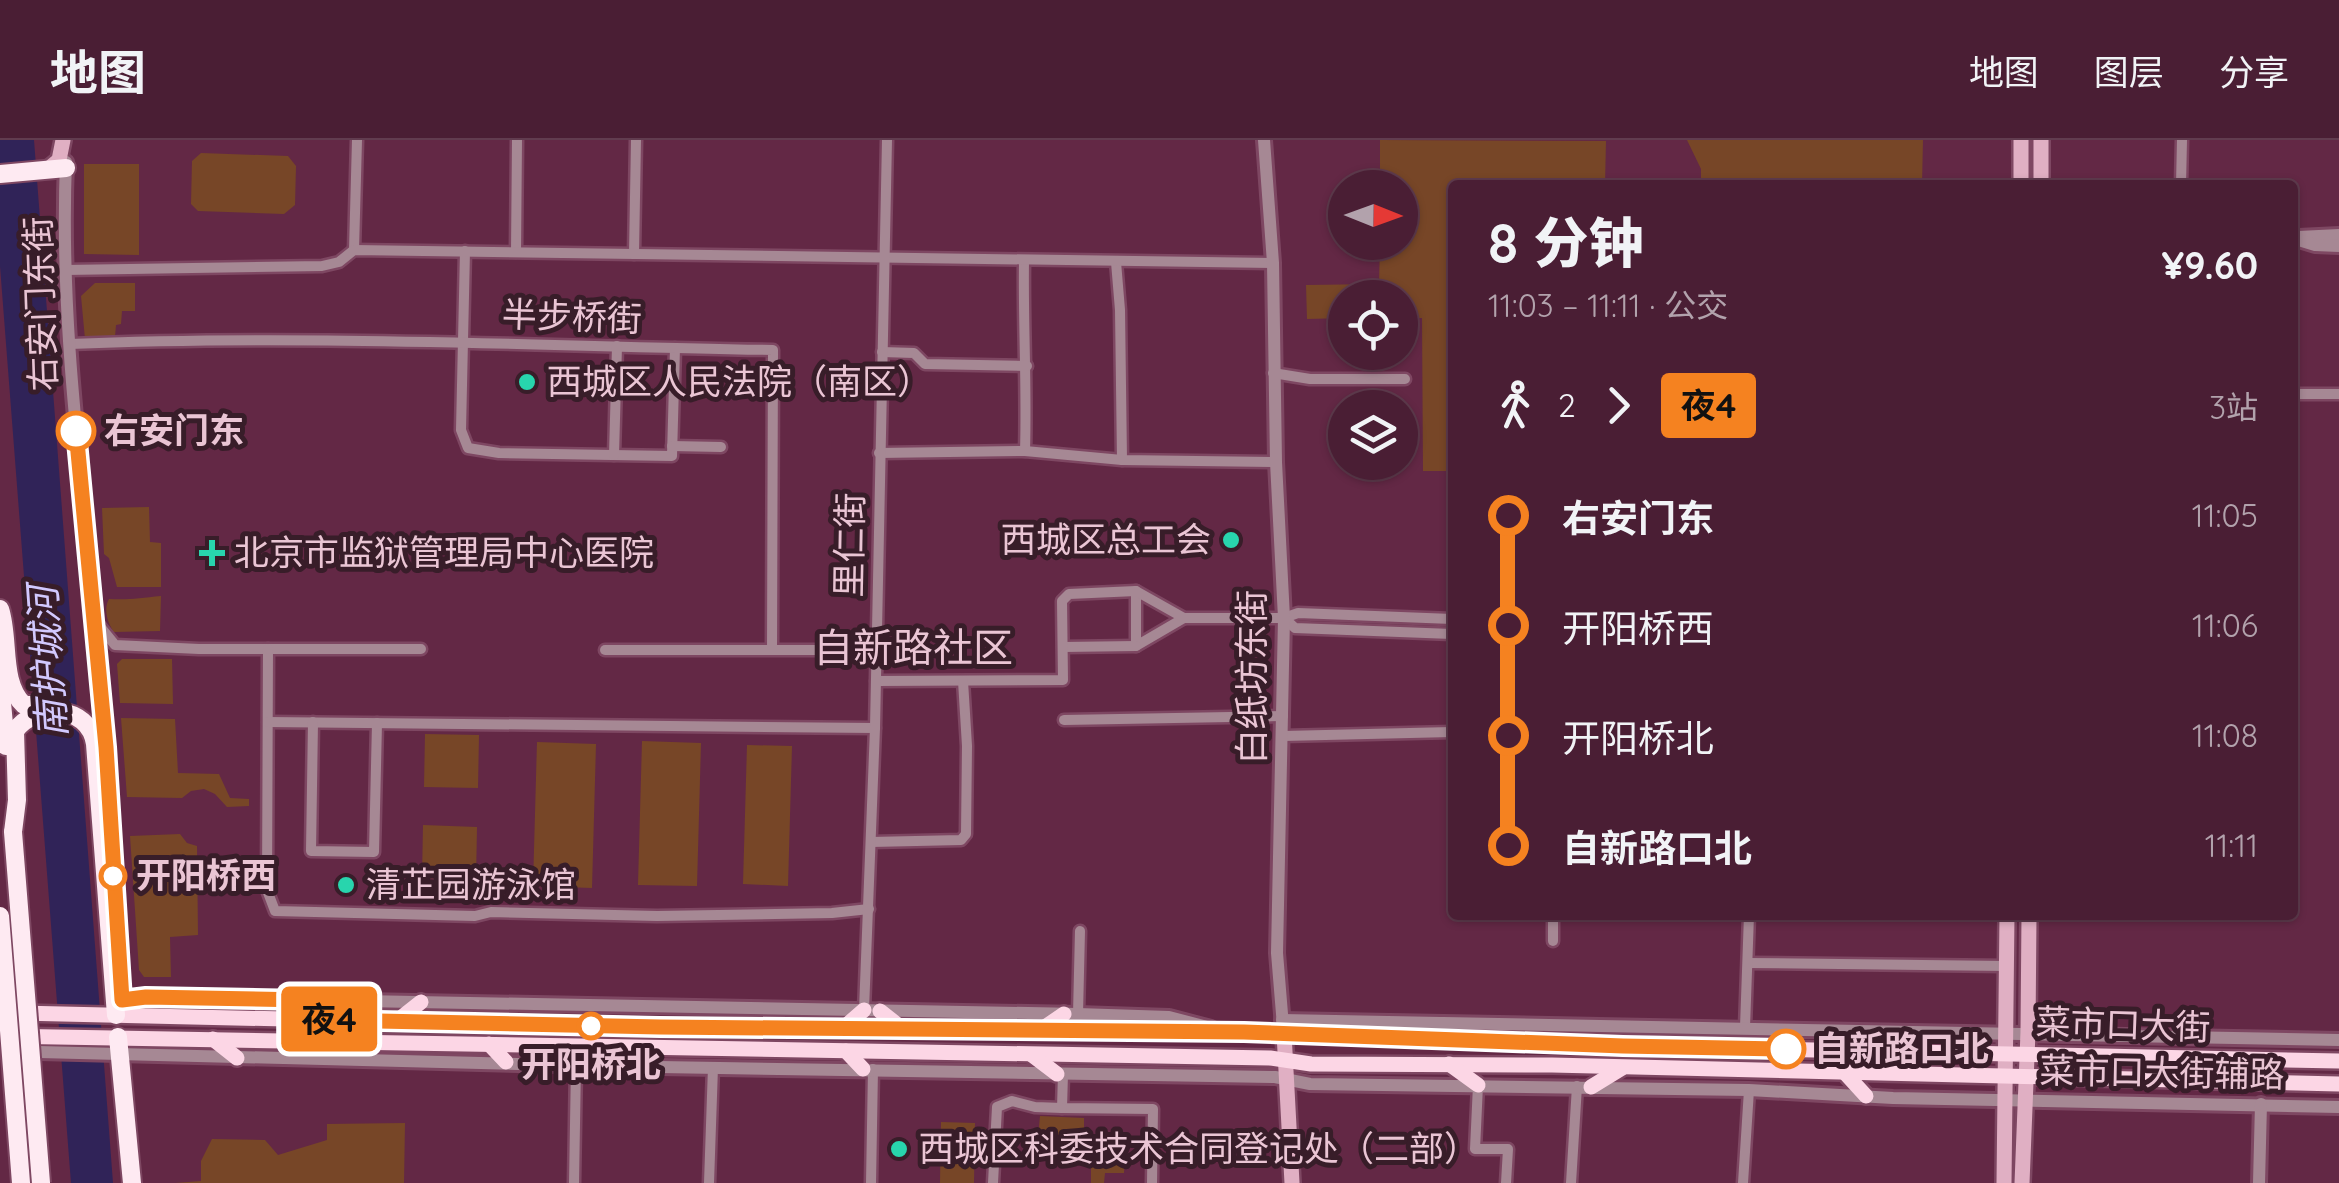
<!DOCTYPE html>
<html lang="zh">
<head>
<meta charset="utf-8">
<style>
	:root { --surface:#4a1e34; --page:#542b40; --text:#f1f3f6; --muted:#b2a2ac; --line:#613c4f }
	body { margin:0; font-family:Quicksand,"Noto Sans SC",sans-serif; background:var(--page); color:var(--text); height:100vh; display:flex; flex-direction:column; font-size:38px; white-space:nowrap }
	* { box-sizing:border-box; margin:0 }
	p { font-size:32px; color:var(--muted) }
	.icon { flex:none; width:55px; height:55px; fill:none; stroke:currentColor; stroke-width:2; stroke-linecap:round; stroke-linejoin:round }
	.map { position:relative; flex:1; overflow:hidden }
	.side { position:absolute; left:1448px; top:40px; width:850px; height:740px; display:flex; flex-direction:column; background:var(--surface); border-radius:10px; box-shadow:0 2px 8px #0004,0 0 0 2px var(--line) }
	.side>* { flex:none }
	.badge { padding:0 20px; border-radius:8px; font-size:35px; line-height:65px }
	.needle { width:65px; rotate:91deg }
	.controls { position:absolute; left:1328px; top:30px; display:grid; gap:20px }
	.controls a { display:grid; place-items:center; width:90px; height:90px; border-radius:50%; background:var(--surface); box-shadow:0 2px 8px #0004,0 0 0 2px var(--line); font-size:50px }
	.map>.badge { position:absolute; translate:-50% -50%; box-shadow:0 0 0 5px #fff }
	.legs { display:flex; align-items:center; gap:15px; height:110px; padding:0 40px; font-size:32px }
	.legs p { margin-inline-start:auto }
	.summary { display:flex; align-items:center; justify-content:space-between; height:170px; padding:0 40px }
	h1 { font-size:55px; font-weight:800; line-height:75px }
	ul { padding:0 40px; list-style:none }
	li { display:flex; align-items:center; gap:35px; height:110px; font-size:38px }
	li i { display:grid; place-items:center; width:15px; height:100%; margin:0 12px; background:currentColor }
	li i::after { content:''; width:25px; height:25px; margin:-12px; border:8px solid; border-radius:50%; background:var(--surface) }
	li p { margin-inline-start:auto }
	li:first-child i { background:linear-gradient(#0000 50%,currentColor 0) }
	li:last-child i { background:linear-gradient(currentColor 50%,#0000 0) }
	header { display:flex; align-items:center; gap:60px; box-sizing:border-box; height:140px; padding:0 50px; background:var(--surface); border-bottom:2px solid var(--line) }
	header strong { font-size:48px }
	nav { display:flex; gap:55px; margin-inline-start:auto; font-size:35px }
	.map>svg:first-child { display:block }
</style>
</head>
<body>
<header>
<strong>地图</strong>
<nav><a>地图</a><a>图层</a><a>分享</a></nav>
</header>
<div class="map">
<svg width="2339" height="1043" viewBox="0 0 2339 1043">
	<rect width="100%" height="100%" fill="#632845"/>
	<g fill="#774627">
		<path d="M1380,0l226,1 -1,44h-153v286h-29l-1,-153h-22v-20h-55v20l-38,1 -1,-34 73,-1 1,-41 20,-1v-54l-20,-1z"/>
		<path d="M1687,0h236l-1,45h-221v-16z"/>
		<path d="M201,13l87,3 8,10 -1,39 -11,9 -86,-3 -7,-7 1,-43z"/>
		<path d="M84,24h55v91l-55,-1z"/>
		<path d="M95,143h40v28h-13l-1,13 -5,1 -1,12 -30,2 -4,-43z"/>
		<path d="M149,367l1,35 11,1v44h-44l-8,-29 -5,-4 -2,-46z"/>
		<path d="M161,456l-1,35 -46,1c-6,-8 -11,-23 -5,-33 20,1 32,-1 52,-3z"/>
		<path d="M122,519h50l1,45 -53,-1 -3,-39z"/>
		<path d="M121,578l54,1 3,54 41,1 11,24 19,1v7l-22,1 -12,-13 -11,-5 -13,2 -9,7 -55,-1z"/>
		<path d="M425,594l54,1 -1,53 -54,-1z"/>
		<path d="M642,601l59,2 -4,143 -59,-1z"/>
		<path d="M537,602l59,2 -4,144 -59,-2z"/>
		<path d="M747,605l45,1 -4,140 -45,-2z"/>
		<path d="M423,685l54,2 -1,52 -54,-1z"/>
		<path d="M180,694l7,9 10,3 1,89 -28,2 1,40h-27l-5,-7 -9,-134z"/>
		<path d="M1040,976l44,2v29h-5v-8h-13l-4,-7 -5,7h-14l-1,8h-5z"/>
		<path d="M941,982l34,1 -1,60h-34z"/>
		<path d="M405,983l-1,60h-229l26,-2v-20l11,-22 53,1 13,15 49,-15v-16z"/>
		<path d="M1091,1002h38v5h-4l-1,26h-19l-1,10h-13z"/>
	</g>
	<path fill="#302358" d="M0,0h34l79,1043h-42l-71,-917z"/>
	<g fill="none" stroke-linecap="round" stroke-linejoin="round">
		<defs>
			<g id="minor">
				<path d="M2181,45l1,-45"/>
				<path d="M354,110l3,-110"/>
				<path d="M465,111l-4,179 7,18 31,5 173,3 3,-108"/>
				<path d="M516,112l1,-112"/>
				<path d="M634,114l2,-114"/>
				<path d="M1024,121c-1,63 3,126 1,190"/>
				<path d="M1116,122l4,48 2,150"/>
				<path d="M65,130l257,-4 17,-4 15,-12 919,13"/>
				<path d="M70,204c234,-10 468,2 703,6l-1,299"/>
				<path d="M882,212l32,1 11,11 102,2"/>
				<path d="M1273,233l37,6h95"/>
				<path d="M2292,254h47"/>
				<path d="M672,306l49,1"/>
				<path d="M879,313l146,-2 97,9 154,2"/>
				<path d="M614,315l3,-109"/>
				<path d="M1136,451v55l48,-28"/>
				<path d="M1284,478l11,10 157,6"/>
				<path d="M98,484l17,21 84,4h222"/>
				<path d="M1063,507l73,-1"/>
				<path d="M268,509l-1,241 8,21 200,5 16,-4 166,4 175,-3 37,-4"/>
				<path d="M605,510h271"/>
				<path d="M876,541l187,-1 -1,-79 7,-7 67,-3 48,27h100l14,-5 154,6"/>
				<path d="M1064,580l219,-4"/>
				<path d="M268,582l607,6"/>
				<path d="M313,582l-2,129 63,1 3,-129"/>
				<path d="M1283,596l169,-4"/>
				<path d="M871,702l90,-2 5,-6 1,-88 -4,-65"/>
				<path d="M1553,801v-26"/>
				<path d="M1748,823l258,3"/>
				<path d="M864,870l11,-282 12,-588"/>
				<path d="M1078,874l2,-83"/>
				<path d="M1745,887l4,-112"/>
				<path d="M1063,934l-1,34 91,1 -1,74"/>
				<path d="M1478,945l-3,64h33l-2,34"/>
				<path d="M574,1043l2,-118"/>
				<path d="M709,1043l4,-116"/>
				<path d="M871,1043l2,-114"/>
				<path d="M993,1043l4,-76 15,-6 23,6 27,1"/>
				<path d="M1571,1043l6,-97"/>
				<path d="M1743,1043l6,-93"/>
			</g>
			<g id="tertiary">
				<path d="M1264,0l9,123 3,199 8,156 -7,335 6,73"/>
				<path d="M66,22c-9,216 36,429 42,643"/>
				<path d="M2299,97l40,-2"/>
				<path d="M2292,98l23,7 24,1"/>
				<path d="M122,860l24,-3 932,17 91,3 42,11"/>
				<path d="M1282,880l1057,20"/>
				<path d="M0,911l600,15 675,11 35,7 439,6 144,8 446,9"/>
				<path d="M2259,1043l2,-79"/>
			</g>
			<g id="secondary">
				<path d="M47,30l12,-10 4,-20"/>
				<path d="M2021,45v-45"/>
				<path d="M2041,45v-45"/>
				<path d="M1284,893l8,150"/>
				<path d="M2004,1043l3,-268"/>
				<path d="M2022,1043l6,-151 1,-117"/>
			</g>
			<g id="primary">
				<path d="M305,860l25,19"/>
				<path d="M880,871l23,18"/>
				<path d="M19,873l569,13 677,6 358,14 716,15"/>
				<path d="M397,881l24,-19"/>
				<path d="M842,889l22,-19"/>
				<path d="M1039,891l25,-17"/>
				<path d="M0,896l1270,22 41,6 241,1 787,19"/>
				<path d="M213,899l24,19"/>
				<path d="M489,904l17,18"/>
				<path d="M846,911l17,18"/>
				<path d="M1032,915l25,19"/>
				<path d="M1449,924l29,21"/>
				<path d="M1845,933l21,23"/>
				<path d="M1591,947l31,-19"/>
			</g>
			<g id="trunk">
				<path d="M0,34l66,-6"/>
				<path d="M0,469c10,30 0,74 24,96h23"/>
				<path d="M0,541l6,65"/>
				<path d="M13,692l4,-32 -2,-69c19,-28 74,-27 80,13l21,271"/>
				<path d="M118,897l14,146"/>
			</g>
		</defs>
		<use href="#minor" stroke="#7e4762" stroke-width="15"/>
		<use href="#tertiary" stroke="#7e4762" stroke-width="18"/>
		<use href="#secondary" stroke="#7e4762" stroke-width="20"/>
		<use href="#primary" stroke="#7e4762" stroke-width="20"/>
		<use href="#trunk" stroke="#7e4762" stroke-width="22"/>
		<use href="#minor" stroke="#a68894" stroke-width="10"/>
		<use href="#tertiary" stroke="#a68894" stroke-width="12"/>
		<use href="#secondary" stroke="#e0afc3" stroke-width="15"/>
		<use href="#primary" stroke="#fcd6e5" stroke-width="15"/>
		<use href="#trunk" stroke="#feeaf2" stroke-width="18"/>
		<defs>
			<g id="trunk-bridge">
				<path d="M13,692l28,351"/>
				<path d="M0,776l21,267"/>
			</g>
		</defs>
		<use href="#trunk-bridge" stroke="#7e4762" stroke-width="22" stroke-linecap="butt"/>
		<use href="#trunk-bridge" stroke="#feeaf2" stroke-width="18"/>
	</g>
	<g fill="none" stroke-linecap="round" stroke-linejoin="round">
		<defs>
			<path id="line-1" d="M76,291l30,316 16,253 24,-3 159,3 25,20 330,7 584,5 379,14 163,3"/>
		</defs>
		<use href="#line-1" stroke="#fff" stroke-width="22"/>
		<use href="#line-1" stroke="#f58220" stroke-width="15"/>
	</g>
	<g fill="#28d5ad" stroke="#381d29" stroke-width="4">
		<circle cx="527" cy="242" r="10"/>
		<circle cx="1231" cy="400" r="10"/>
		<path d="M207 398h10v10h10v10h-10v10h-10v-10h-10v-10h10z"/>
		<circle cx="346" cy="745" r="10"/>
		<circle cx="899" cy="1009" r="10"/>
	</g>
	<g fill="#fff" stroke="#f58220" stroke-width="5">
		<circle cx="76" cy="291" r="18"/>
		<circle cx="113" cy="736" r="12"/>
		<circle cx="591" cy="886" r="12"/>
		<circle cx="1786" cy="909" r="18"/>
	</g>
	<g text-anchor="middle" stroke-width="10" stroke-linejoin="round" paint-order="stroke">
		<g font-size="35" fill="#eac5d4" stroke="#381d29">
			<text transform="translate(41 164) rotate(-92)" y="12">右安门东街</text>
			<text transform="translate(572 177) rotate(2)" y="12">半步桥街</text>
			<text transform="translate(850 405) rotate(-89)" y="12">里仁街</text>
			<text transform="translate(1252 537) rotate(-90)" y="12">白纸坊东街</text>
			<text transform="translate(2123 885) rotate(2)" y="12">菜市口大街</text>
			<text transform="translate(2162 933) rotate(1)" y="12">菜市口大街辅路</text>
		</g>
		<g font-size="35" fill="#eac5d4" stroke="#381d29" text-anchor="start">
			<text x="547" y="254">西城区人民法院（南区）</text>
			<text x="1211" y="412" text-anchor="end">西城区总工会</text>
			<text x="234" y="425">北京市监狱管理局中心医院</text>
			<text x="366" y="757">清芷园游泳馆</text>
			<text x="919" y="1021">西城区科委技术合同登记处（二部）</text>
		</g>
		<g font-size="35" font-weight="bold" fill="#eac5d4" stroke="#381d29" text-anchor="start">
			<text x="104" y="303">右安门东</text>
			<text x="136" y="748">开阳桥西</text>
			<text x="1814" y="921">自新路口北</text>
			<text x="591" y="937" text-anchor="middle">开阳桥北</text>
		</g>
		<g font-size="38" font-style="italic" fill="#d2c9fe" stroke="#381d29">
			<text transform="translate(48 522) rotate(-94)" y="13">南护城河</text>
		</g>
		<g font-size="40" fill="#eac5d4" stroke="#381d29">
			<text x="913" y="522">自新路社区</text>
		</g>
	</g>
</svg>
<div class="controls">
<a><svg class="needle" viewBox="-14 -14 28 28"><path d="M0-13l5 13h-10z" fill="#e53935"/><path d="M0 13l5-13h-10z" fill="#b2a2ac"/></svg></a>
<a><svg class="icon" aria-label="locate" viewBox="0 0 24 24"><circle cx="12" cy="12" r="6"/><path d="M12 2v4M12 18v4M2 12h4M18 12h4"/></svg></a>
<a><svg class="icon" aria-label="layers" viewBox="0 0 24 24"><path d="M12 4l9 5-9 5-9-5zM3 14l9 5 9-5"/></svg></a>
</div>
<b class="badge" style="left:329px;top:879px;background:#f58220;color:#111">夜4</b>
<section class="side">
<div class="summary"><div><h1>8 分钟</h1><p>11:03 – 11:11 · 公交</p></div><b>¥9.60</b></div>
<div class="legs"><svg class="icon" aria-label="walk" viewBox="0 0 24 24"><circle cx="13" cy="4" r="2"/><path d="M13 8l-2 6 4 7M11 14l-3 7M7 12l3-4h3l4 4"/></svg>2<svg class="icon" aria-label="forward" viewBox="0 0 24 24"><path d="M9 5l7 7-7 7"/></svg><b class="badge" style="background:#f58220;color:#111">夜4</b><p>3站</p></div>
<ul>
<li><i style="color:#f58220"></i><b>右安门东</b><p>11:05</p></li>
<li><i style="color:#f58220"></i><span>开阳桥西</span><p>11:06</p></li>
<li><i style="color:#f58220"></i><span>开阳桥北</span><p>11:08</p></li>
<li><i style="color:#f58220"></i><b>自新路口北</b><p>11:11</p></li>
</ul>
</section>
</div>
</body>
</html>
